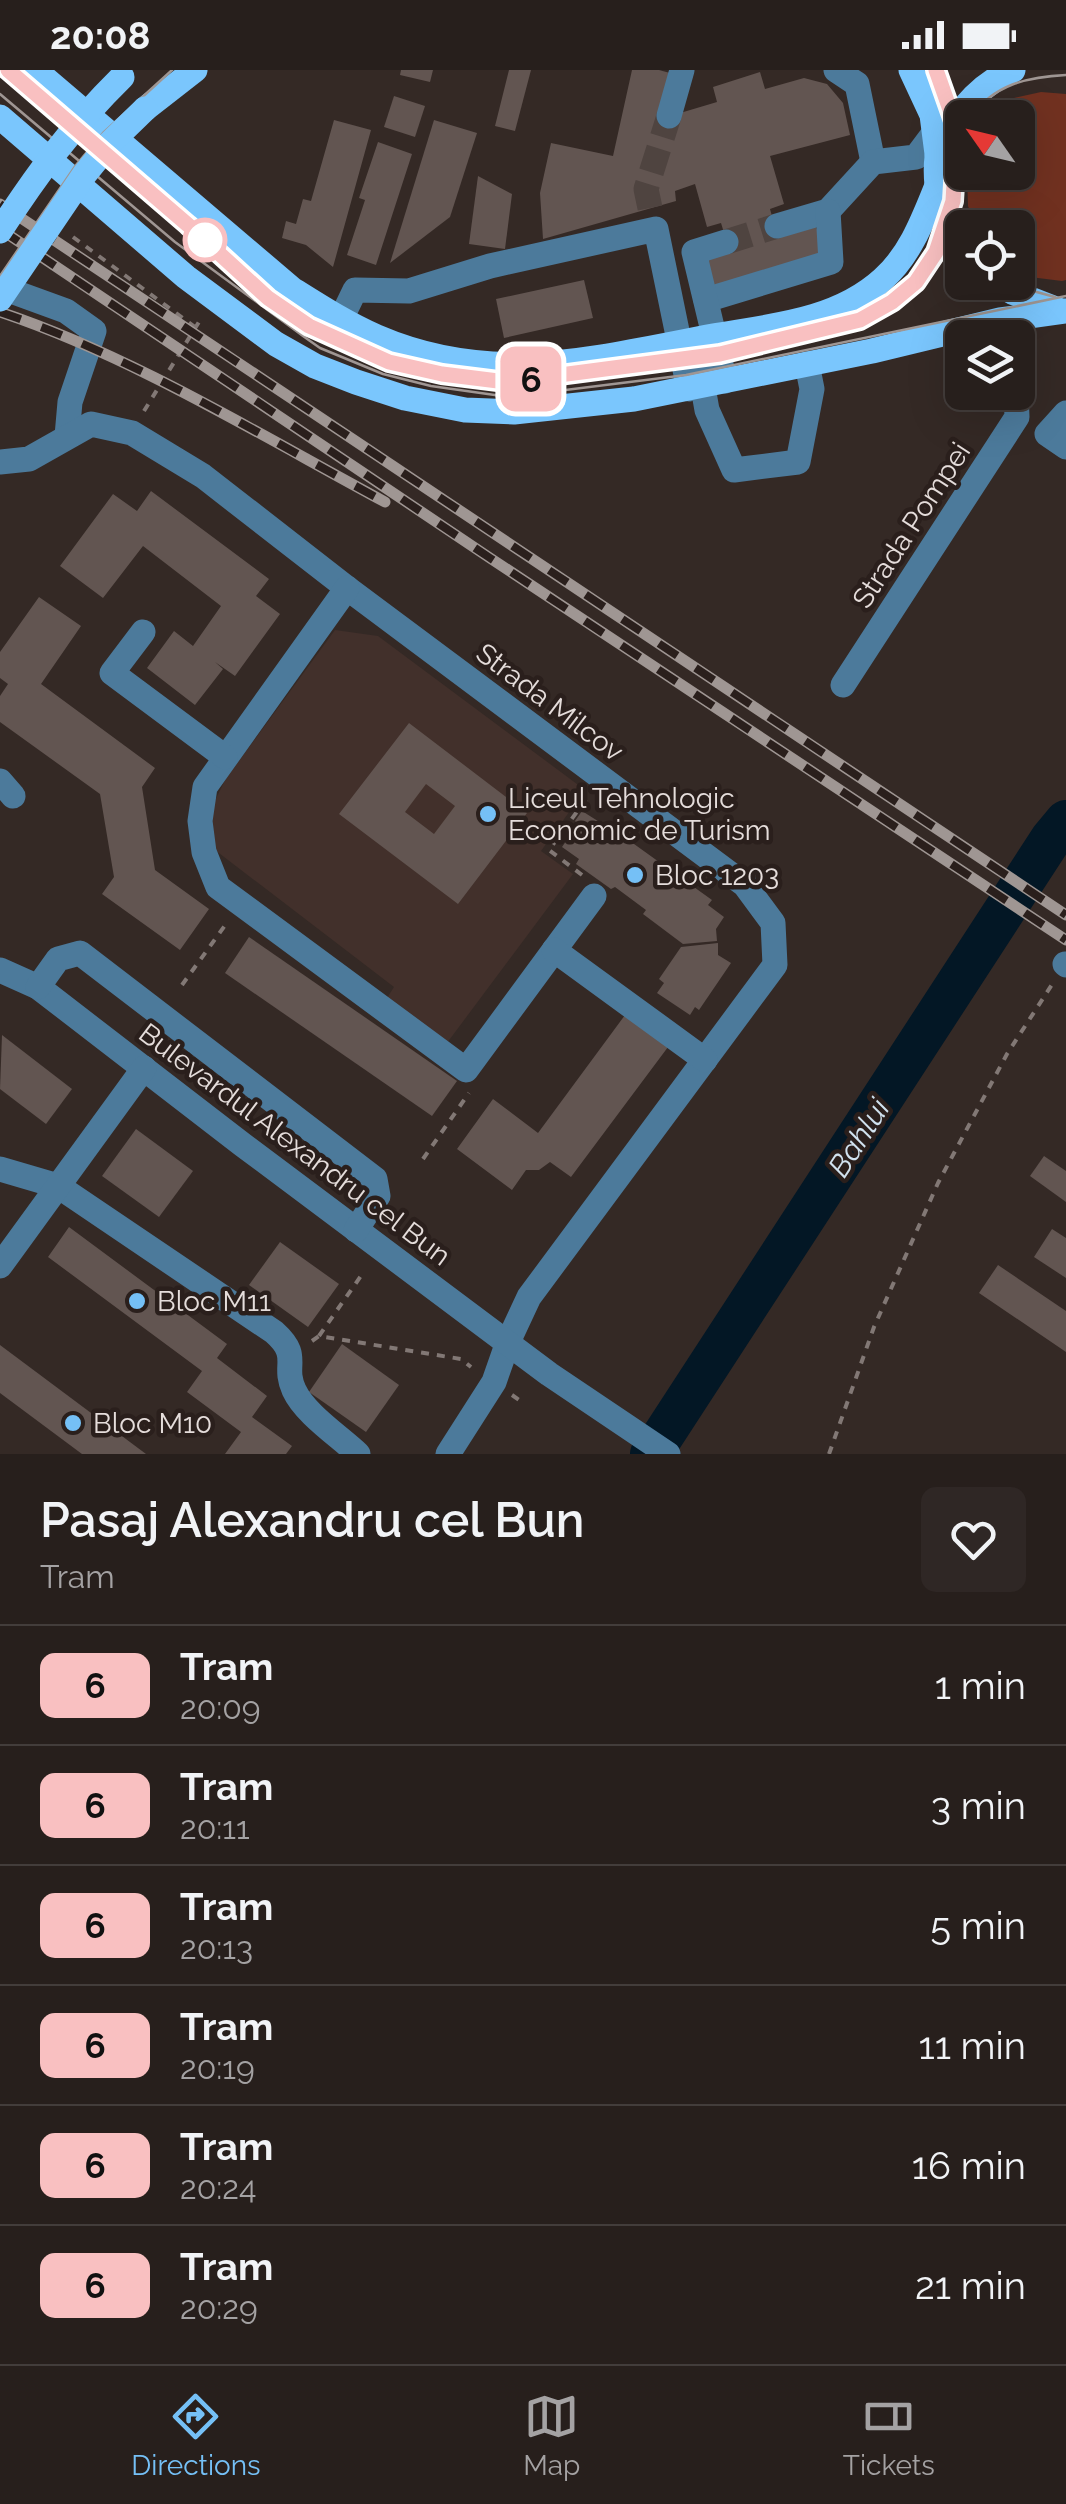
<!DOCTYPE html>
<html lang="en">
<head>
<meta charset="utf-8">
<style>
	:root { --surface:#271f1c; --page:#2f2725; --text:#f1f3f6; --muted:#a4a2a3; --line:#433d3b; --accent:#75c0f6 }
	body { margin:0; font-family:Raleway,sans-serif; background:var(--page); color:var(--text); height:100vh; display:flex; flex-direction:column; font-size:38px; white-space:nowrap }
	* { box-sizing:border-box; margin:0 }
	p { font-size:32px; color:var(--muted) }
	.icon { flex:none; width:55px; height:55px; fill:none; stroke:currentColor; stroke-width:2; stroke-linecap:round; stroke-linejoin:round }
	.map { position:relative; height:1384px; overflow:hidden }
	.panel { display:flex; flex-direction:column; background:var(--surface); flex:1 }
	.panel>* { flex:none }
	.badge { padding:0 20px; border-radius:15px; font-size:35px; line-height:65px }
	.needle { width:65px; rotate:304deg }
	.tools { position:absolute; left:945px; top:30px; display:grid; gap:20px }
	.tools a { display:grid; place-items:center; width:90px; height:90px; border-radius:15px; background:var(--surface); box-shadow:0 10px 40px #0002,0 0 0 2px var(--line); font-size:50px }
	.map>.badge { position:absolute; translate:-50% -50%; box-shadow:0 0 0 5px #fff }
	.round { display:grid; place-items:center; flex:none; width:105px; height:105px; border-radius:15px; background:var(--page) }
	.head { display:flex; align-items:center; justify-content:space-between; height:170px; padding:0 40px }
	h1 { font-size:48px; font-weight:600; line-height:75px }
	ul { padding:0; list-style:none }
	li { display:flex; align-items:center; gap:30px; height:120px; padding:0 40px; border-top:2px solid var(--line) }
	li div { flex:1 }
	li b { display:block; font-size:38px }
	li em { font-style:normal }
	li .badge { min-width:110px; font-weight:700; text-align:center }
	.status { display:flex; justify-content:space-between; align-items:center; height:70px; padding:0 50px; background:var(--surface); direction:ltr }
	.status svg { height:28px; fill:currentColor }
	.menu { display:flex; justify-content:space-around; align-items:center; height:140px; border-top:2px solid var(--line); background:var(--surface); font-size:28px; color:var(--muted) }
	.menu a { display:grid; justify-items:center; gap:5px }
	.menu .on { color:var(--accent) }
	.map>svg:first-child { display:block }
</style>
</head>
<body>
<div class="status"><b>20:08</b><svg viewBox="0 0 49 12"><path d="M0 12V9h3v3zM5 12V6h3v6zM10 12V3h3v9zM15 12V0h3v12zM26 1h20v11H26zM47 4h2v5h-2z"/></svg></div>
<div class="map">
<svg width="1066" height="1384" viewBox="0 0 1066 1384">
	<rect width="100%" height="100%" fill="#342925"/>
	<path fill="#42302b" d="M335,560l43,6 207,154 -44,61 32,23 -126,169 -60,-45 7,-11 -179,-137 -4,-41 14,-29z"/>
	<path fill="#713120" d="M1041,22l25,2v186l-4,1 -32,-4 -12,-7v-42l-41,-1 -9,-21 -1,-33 51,-1v-54l-30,-1 26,-19z"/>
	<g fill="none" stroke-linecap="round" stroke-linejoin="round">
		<path stroke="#031725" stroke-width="42" d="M651,1384l400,-615 15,-18"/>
	</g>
	<g fill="#625551" fill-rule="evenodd">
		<path d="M401,0h32l-3,12 -30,-7z"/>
		<path d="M509,0h22l-16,61 -20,-5z"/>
		<path d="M632,0h27l11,3 -10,46 57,-17 -4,-15 47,-15 5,17 39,-11 23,6 16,19 7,32 -80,21 14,48 -14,5 7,25 38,-11 10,33 -114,34 -10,-34 28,-7 -8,-26 -14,4 -12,-43 -20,7 1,10 -133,38 -3,-46 11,-50 62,13z"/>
		<path d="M394,26l31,10 -10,31 -31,-10z"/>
		<path d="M334,50l37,10 -38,137 -27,-22 -24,-7 4,-17 10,3 7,-25 8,2z"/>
		<path d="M434,50l43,13 -27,84 -60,46z"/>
		<path d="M378,72l34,12 -36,111 -29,-10 18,-55 -6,-2z"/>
		<path d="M478,106l34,18 -7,55 -36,-5z"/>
		<path d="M584,210l9,38 -89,20 -8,-39z"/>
		<path d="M151,421l118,88 -13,17 24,18 -45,62 -20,-14 8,7 -28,36 -48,-37 27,-37 19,15 28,-40 -78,-60 -40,52 -43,-32 53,-72 24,17z"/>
		<path d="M39,527l42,29 -40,58 114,84 -13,19 13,83 54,39 -29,41 -78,-56 12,-17 -14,-83 -100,-72v-26l8,-12 -8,-6v-26z"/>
		<path d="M409,653l118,90 -69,91 -119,-90zM426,714l29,22 -21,28 -29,-22z"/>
		<path d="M582,741l19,12 1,-2 110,79 -4,5 16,12 -8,12 1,12 -34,3 -40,-30 3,-4 -31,-23 -4,2 -35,-25 3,-5 -17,-12 16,-23 -3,-3z"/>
		<path d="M249,867l208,144 -25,35 -207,-143z"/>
		<path d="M718,873v12l13,8 -32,47 -4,-3 -5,8 -33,-22 7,-10 -5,-4 22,-32z"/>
		<path d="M628,941l43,32 -100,134 -21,-15 -11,8h-13l-14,20 -55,-41 36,-50 45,34z"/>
		<path d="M2,965l70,54 -26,35 -46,-35z"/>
		<path d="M136,1059l57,42 -34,46 -57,-41z"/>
		<path d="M1044,1086l22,15v31l-36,-26z"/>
		<path d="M69,1157l158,117 -10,14 50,38 -15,21 40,29 -6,8h-61l16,-22 -54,-40 15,-21 -154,-114z"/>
		<path d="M1052,1159l14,9v40l-32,-21z"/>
		<path d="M280,1172l59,42 -31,43 -59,-42z"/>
		<path d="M998,1195l68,46v41l-87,-59z"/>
		<path d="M342,1274l57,41 -33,47 -57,-40z"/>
		<path d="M0,1275l146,109h-64l-82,-61z"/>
	</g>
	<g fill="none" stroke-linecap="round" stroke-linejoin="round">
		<g stroke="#4f4440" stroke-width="25" stroke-dasharray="25 12" stroke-linecap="butt">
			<path d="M650,138l-4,-19 23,-73"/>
			<path d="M726,172l51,-16"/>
		</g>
		<g stroke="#827875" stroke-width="4" stroke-dasharray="8 8" stroke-linecap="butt">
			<path d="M73,167l122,90"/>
			<path d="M144,341l58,-94"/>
			<path d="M582,805l-33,-25 38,-52"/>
			<path d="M182,915l44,-61"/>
			<path d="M423,1089l46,-66"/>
			<path d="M319,1266l44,-63"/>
			<path d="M312,1271l7,-5 142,23 10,8"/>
			<path d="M512,1325l13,9"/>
			<path d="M829,1384l45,-127 64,-144 69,-129 46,-71"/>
		</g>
		<g stroke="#4c7a9b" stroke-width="25">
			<path d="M836,0l21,14 16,78"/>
			<path d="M669,46l13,-46"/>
			<path d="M777,156l51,-15 45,-49 43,-5 18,-24"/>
			<path d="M0,217l66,24 28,20 -24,71 -3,34"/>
			<path d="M706,230l125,-38 -3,-51"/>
			<path d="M341,249l14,-29 54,1 81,-25 166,-37 33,160"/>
			<path d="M699,295l8,45 27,60 64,-8 14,-73 -5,-25"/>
			<path d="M725,311l-31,-129 32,-10"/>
			<path d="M1066,343l-19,21 19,13"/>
			<path d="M0,392l29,-3 62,-35 41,9 71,43 144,112 398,297 28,38 2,42 -246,332 -21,45 -14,40 -46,72"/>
			<path d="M347,518l-142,199 -5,34 4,31 14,35 248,183 128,-174"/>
			<path d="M143,562l-31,41 113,84"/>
			<path d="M843,615l174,-268 -1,-25"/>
			<path d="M0,711l13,15"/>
			<path d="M554,880l151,110"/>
			<path d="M1065,894l1,1"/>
			<path d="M0,900l38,17 205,158 306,229 119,80"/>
			<path d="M38,917l20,-28 22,-6 295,226 3,17 -22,34"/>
			<path d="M0,1099l58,17 216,146c28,25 8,32 20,58 11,24 45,46 64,64"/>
			<path d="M0,1196l144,-198"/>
		</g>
		<g stroke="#7ac6fd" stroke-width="25">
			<path d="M35,0l257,219c27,17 55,35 85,48 116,50 219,21 336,-1 59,-10 124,-15 170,-57 27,-24 40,-59 53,-91"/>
			<path d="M911,0l21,45 5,39"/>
			<path d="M145,39l50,-39"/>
			<path d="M0,47l186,160 90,67 39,22 41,16 49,16 60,12 49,2 120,-13 238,-48 128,-31 66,-9"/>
			<path d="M962,185c-14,-16 -18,-30 -22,-50 -3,-15 -5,-32 -3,-48 2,-7 6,-15 10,-22 15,-30 35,-51 66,-65"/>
			<path d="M996,212l16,10 46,18"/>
		</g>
		<g stroke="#9f9693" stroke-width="2.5">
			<path d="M8,0l180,155 72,66"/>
			<path d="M937,0c10,25 19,49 19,76 1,30 -9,57 6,85"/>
			<path d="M0,24l175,148 128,94 17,12 63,26 48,12 78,11 177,-22 380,-79"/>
			<path d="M971,48c22,-34 57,-41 95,-43"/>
			<path d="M0,206l76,-111 27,-32 69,-63"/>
			<path d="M1014,212l8,6 33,9"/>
			<path d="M795,267c57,-14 110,-27 140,-83 9,-16 12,-36 18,-53"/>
			<path d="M603,300l109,-15"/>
		</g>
		<defs>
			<g id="rail">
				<path d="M0,134l1066,711"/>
				<path d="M0,159l490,329 576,382"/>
				<path d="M0,242c132,44 262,124 385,190"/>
			</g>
		</defs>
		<use href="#rail" stroke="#9f9693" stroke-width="11"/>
		<use href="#rail" stroke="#2a1f1c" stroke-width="8" stroke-dasharray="22" stroke-linecap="butt"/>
		<g stroke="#7ac6fd" stroke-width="25">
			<path d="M0,161c37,-57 73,-106 122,-154"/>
			<path d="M0,229l84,-124 26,-32 35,-34"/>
		</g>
	</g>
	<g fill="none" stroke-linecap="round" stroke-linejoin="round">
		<defs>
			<path id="line" d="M8,0l180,155 80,73 41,28 80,36 53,12 64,8 214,-28 140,-34 32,-18 24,-20 20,-30 17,-51 3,-51 -2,-29 -18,-51"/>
		</defs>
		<use href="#line" stroke="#fff" stroke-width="22"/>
		<use href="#line" stroke="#f9c0c1" stroke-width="15"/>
	</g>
	<circle fill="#fff" stroke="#f9c0c1" stroke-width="5" cx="205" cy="170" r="20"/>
	<g fill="#75c0f6" stroke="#2a1f1c" stroke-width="4">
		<circle cx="488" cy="744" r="10"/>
		<circle cx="635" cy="805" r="10"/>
		<circle cx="137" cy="1231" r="10"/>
		<circle cx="73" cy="1353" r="10"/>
	</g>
	<g text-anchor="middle" stroke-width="9" stroke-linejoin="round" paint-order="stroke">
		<g font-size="28" fill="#e5dddb" stroke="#2a1f1c">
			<text transform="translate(911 455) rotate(-57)" y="10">Strada Pompei</text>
			<text transform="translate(550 632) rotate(37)" y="10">Strada Milcov</text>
			<text transform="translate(295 1074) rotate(37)" y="10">Bulevardul Alexandru cel Bun</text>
		</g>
		<g font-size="28" fill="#e5dddb" stroke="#2a1f1c" text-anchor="start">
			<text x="508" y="738">Liceul Tehnologic<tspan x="508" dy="32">Economic de Turism</tspan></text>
			<text x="655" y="815">Bloc 1203</text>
			<text x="157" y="1241">Bloc M11</text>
			<text x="93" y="1363">Bloc M10</text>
		</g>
		<g font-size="30" font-style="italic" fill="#d1e2ef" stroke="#2a1f1c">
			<text transform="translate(859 1068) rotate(-57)" y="10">Bahlui</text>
		</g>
	</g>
</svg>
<div class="tools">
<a><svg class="needle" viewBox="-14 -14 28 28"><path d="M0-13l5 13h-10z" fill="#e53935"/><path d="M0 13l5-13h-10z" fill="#a4a2a3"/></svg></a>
<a><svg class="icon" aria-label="locate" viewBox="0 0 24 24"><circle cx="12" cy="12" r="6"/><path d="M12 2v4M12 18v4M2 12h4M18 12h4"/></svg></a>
<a><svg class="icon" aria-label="layers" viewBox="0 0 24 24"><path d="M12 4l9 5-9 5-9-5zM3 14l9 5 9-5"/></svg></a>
</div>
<b class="badge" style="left:531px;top:309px;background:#f9c0c1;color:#111">6</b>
</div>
<section class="panel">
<div class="head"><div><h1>Pasaj Alexandru cel Bun</h1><p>Tram</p></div><a class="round"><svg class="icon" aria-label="heart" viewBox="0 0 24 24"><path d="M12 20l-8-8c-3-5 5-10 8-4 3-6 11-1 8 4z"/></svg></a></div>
<ul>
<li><span class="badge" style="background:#f9c0c1;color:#111">6</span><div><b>Tram</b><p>20:09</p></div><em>1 min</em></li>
<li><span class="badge" style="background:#f9c0c1;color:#111">6</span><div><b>Tram</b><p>20:11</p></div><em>3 min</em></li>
<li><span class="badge" style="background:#f9c0c1;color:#111">6</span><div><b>Tram</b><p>20:13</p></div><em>5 min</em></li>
<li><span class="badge" style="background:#f9c0c1;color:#111">6</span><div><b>Tram</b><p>20:19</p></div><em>11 min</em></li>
<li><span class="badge" style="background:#f9c0c1;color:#111">6</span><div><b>Tram</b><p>20:24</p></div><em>16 min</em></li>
<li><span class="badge" style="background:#f9c0c1;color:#111">6</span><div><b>Tram</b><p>20:29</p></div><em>21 min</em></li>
</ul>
</section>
<nav class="menu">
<a class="on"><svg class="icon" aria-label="directions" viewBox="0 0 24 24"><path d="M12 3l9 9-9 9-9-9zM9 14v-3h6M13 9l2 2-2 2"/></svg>Directions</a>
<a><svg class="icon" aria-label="map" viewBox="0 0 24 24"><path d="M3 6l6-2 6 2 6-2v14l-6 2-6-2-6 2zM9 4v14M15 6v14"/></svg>Map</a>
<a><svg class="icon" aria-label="tickets" viewBox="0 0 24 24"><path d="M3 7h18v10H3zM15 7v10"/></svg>Tickets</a>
</nav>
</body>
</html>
